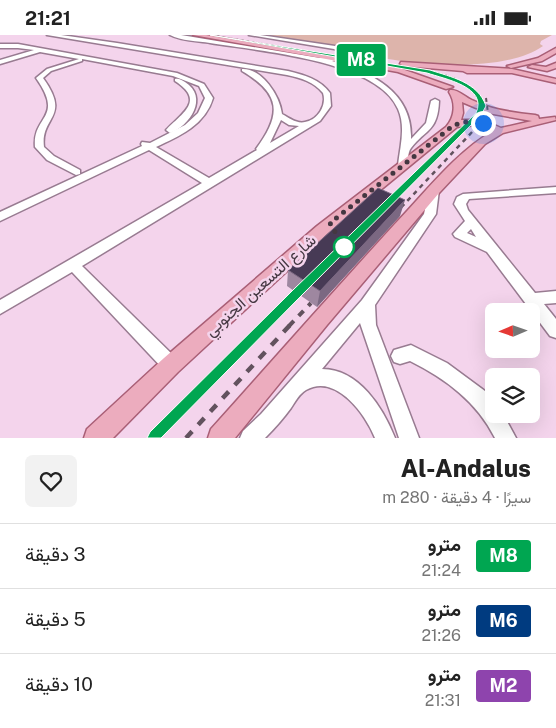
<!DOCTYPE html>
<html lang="ar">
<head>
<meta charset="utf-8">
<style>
	:root { --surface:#fff; --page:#f2f2f2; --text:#222; --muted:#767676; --line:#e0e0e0 }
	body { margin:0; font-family:"Public Sans",Vazirmatn,sans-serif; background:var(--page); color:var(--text); direction:rtl; height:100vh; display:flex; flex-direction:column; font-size:19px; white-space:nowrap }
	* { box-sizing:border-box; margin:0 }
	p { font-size:16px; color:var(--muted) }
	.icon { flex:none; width:28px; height:28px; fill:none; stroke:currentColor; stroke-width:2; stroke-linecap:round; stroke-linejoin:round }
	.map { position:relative; height:403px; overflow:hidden; direction:ltr }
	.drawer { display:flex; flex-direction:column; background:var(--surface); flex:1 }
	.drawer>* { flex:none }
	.badge { padding:0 10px; border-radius:4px; font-size:18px; line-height:32px }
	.needle { width:32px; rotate:268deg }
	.controls { position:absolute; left:485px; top:268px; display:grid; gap:10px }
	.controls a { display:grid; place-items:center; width:55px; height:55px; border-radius:8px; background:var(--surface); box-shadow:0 5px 20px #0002; font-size:25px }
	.you { position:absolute; width:25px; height:25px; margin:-12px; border:4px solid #fff; border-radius:50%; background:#1a73e8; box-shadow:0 0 0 8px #1a73e833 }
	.map>.badge { position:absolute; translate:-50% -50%; box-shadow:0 0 0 2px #fff }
	.round { display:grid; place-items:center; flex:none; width:52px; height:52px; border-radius:8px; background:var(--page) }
	.summary { display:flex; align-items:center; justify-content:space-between; height:85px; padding:0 25px }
	h1 { font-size:24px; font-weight:800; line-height:38px }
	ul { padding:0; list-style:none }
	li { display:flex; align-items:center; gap:15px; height:65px; padding:0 25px; border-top:1px solid var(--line) }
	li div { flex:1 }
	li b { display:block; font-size:19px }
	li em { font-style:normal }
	li .badge { min-width:55px; font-weight:700; text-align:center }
	.status { display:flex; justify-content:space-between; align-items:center; height:35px; padding:0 25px; background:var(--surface); direction:ltr }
	.status svg { height:14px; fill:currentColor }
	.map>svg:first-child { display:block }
</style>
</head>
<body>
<div class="status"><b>21:21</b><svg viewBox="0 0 49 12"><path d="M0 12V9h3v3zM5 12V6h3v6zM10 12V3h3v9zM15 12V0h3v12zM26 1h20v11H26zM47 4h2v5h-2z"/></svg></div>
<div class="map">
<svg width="556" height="403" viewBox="0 0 556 403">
	<rect width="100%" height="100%" fill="#f4d4ec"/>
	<path fill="#ddb4ab" d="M265,0h287l-11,6 -1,3 3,2c-42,30 -153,19 -199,2z"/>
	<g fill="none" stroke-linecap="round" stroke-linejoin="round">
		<defs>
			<g id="minor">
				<path d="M47,0h14l56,8 171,28c16,4 32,8 42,22l1,13 -11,15 -238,145 95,93 3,6 -3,6 -6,2 -6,-2 -93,-99 -72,42v-14l202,-117 -53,-33 -149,71v-9l142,-66 -1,-2 1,-2 8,1 35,-18 13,-12 7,-15 -6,-12 -26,-10 -91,-17v2l-31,10 -8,7c29,40 -3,38 1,69l10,9 26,14v4l-4,1 -29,-15 -12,-13c-3,-32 30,-28 1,-69l11,-9 32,-10 -39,-7 -40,12v-4l34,-10 -16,-2h-18v-4h18l159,29 27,11 9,14c-8,27 -33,38 -57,49l53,31 48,-28 -1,-1c26,-35 25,-55 -14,-78v-2c20,-1 38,27 40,45 7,4 15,10 23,8 13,-2 22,-17 18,-29 -9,-11 -22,-15 -36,-18zM281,85l8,5 10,1 -29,17z"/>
				<path d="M170,0h11l139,23h18v2l-6,1c39,11 81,31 79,78l15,-16 5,-22 4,-2 4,2c-1,30 -13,28 -28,47 -4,5 -2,13 -5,19h-6l-2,-2c2,-18 8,-38 0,-56 -20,-49 -140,-58 -188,-66 -12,-2 -29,-2 -40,-8z"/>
				<path d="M249,0h11l75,11 18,8 -3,2 -16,-7z"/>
				<path d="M175,44c4,-1 6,1 10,3 24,15 5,44 -15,51l-4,-3c16,-17 40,-29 9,-49z"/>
				<path d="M434,152l5,3 -3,24 -61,91 1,20 43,113h-20l-39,-115 -38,46c37,0 61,39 73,69h-20c-9,-23 -39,-65 -69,-48 -7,4 -11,12 -15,18 -8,11 -17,21 -26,30h-25l3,-7 18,-17 101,-114 62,-86 5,-24z"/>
				<path d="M556,152v6l-87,6 -3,5 2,6 67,83 21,-2v12l-12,1 12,15v19l-6,-2 -63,-84 -32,-15 -2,-3 12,-13 -11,-17 3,-7 6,-3zM471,194l5,8 -9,-4z"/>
				<path d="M411,310l36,18 42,31 5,5v15h9l13,24h-21c-18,-36 -49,-59 -85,-77l-10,3 -6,-2 -3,-6 3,-6z"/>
			</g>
			<g id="major">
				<path d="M193,0h13l193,33 54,19 -7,2 -48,-17z"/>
				<path d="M556,13v5l-14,8 -31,7 -4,-2 31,-8z"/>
				<path d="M401,27l111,7 44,10v4l-44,-10h-45l-4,-2 -59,-5 -4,-2z"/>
				<path d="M556,28v5l-9,3 -19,-4 4,-2 14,2z"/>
				<path d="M450,55c8,-1 16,8 24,11 19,9 40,12 61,14l3,1 1,3 16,-2 1,3 -53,13 -18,11 -46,49 -112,132 -92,113h-27l3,-9c61,-68 121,-136 183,-204 29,-30 63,-74 99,-94l-16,-6 -20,2 -130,107 -149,138 -65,66h-29l3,-9 77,-71 153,-132 129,-99c9,-10 10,-24 3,-35zM462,67l26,11 44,8 -31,7 -18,-8h-22l2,-7z"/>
			</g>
		</defs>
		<use href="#minor" stroke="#987b91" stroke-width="3"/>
		<use href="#major" stroke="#a95f76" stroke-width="3"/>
		<use href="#minor" fill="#fff" fill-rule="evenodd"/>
		<use href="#major" fill="#ecacbe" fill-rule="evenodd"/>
		<path stroke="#62525e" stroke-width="1" stroke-dasharray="2.5 2.5" stroke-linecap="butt" d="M212,0l209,35"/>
		<g stroke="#62525e" stroke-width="2" stroke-dasharray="4 4" stroke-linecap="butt">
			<path d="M413,34c24,3 73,12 66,44"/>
			<path d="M486,63l2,15"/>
		</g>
		<g stroke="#62525e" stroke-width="2.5" stroke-dasharray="4.5 4.5" stroke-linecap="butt">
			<path d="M386,171l93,-94"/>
			<path d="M395,179l93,-99v-3"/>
		</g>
		<g stroke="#62525e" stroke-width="4" stroke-dasharray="7 7" stroke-linecap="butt">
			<path d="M264,291l33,-33"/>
			<path d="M289,291l22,-23"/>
		</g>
		<g stroke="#62525e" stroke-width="4.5" stroke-dasharray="9 9" stroke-linecap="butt">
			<path d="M155,403l111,-113"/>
			<path d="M186,403l104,-113"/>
		</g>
	</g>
	<path fill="#9e87a0" d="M400,181l-83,91 -30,-21 1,-16z"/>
	<path fill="#7b6882" d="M405,165l-5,16 -83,91 3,-16z"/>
	<path fill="#473a55" stroke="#7b6882" d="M378,153l27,12 -85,91 -32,-21z"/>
	<path fill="#00a651" stroke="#fff" d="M210,0l220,35c21,7 48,12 56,36l-5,9 -180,181 -140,142h-14l3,-6 143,-142 183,-177c12,-26 -31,-34 -49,-40z"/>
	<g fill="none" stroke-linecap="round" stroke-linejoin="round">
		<path stroke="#443741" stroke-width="5" stroke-dasharray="0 9" d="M344,212l-14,-24 124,-98 12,-3 17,1"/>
	</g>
	<circle fill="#fff" stroke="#00a651" stroke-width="2.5" cx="344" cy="212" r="10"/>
	<g text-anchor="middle" stroke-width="5" stroke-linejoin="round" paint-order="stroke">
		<g font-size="16" fill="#443741" stroke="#f4d4ec">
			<text transform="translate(260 250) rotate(-42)" y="6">شارع التسعين الجنوبي</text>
		</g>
	</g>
</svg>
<div class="controls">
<a><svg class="needle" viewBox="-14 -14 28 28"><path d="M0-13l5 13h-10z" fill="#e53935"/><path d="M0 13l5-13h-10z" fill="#767676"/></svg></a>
<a><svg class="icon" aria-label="layers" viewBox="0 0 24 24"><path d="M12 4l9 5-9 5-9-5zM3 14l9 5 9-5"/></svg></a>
</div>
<div class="you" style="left:483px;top:88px"></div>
<b class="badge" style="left:361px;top:25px;background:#00a651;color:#fff">M8</b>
</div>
<section class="drawer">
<div class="summary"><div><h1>Al-Andalus</h1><p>سيرًا · 4 دقيقة · 280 m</p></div><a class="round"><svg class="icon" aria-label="heart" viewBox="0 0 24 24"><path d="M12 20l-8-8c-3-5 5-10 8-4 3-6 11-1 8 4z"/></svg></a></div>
<ul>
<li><span class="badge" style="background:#00a651;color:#fff">M8</span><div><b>مترو</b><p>21:24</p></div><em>3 دقيقة</em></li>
<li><span class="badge" style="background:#003b80;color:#fff">M6</span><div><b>مترو</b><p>21:26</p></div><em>5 دقيقة</em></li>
<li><span class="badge" style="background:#8e44ad;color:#fff">M2</span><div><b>مترو</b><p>21:31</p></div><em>10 دقيقة</em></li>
</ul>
</section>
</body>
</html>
